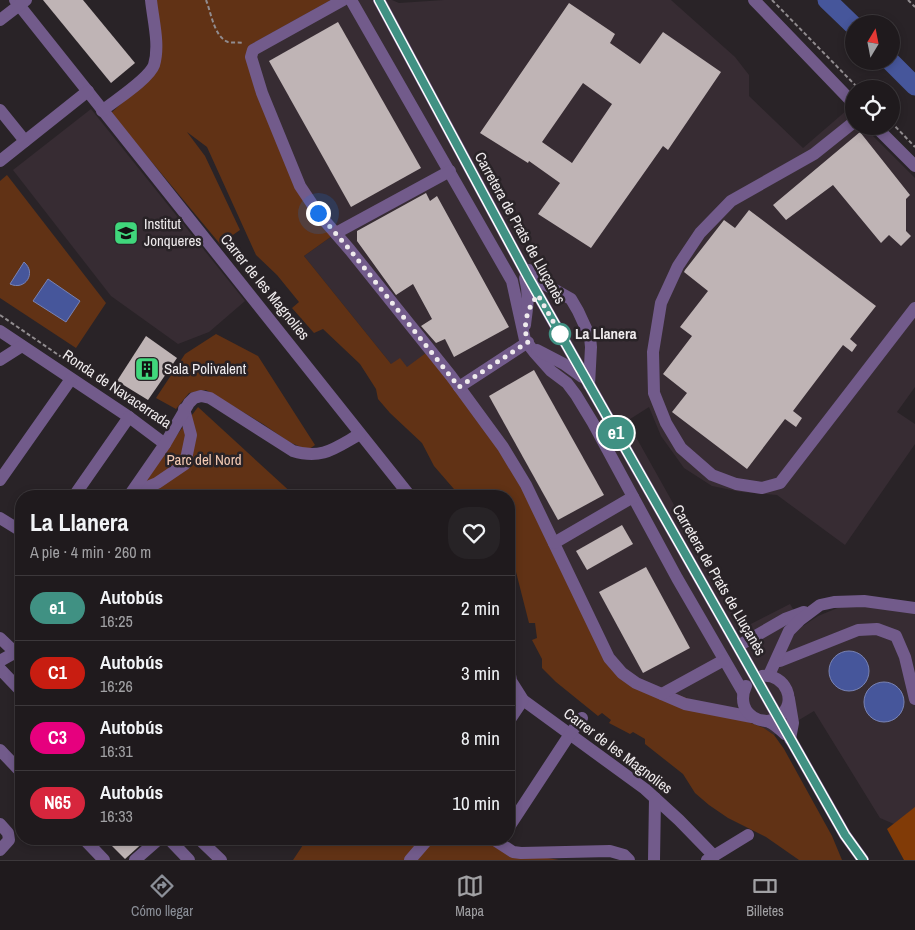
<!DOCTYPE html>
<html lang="es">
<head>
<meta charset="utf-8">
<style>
	:root { --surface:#1f1a1d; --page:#272326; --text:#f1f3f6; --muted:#a1a1a4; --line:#3c383b; --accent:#8c9099 }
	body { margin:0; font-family:"Archivo Narrow",sans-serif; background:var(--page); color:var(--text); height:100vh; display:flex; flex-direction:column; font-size:19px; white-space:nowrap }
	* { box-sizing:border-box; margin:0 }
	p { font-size:16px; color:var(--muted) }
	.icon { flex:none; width:28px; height:28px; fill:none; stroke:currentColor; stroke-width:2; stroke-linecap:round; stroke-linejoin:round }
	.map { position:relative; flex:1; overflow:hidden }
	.details { position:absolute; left:15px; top:490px; width:500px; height:355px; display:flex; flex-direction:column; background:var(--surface); border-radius:20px; box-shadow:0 2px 8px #0003,0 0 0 1px var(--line) }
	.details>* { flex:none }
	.badge { padding:0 10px; border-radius:16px; font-size:18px; line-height:32px }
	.needle { width:32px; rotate:10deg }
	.tools { position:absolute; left:845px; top:15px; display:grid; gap:10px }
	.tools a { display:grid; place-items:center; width:55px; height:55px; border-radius:50%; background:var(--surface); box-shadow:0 2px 8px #0003,0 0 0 1px var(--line); font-size:25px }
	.you { position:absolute; width:25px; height:25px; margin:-12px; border:4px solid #fff; border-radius:50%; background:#1a73e8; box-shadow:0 0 0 8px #1a73e833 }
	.map>.badge { position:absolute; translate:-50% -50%; box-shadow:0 0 0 2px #fff }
	.round { display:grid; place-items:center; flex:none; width:52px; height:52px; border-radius:20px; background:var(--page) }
	.headline { display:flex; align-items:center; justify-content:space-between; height:85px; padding:0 15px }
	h1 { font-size:24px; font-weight:700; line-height:38px }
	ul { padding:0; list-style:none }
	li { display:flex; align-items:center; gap:15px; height:65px; padding:0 15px; border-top:1px solid var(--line) }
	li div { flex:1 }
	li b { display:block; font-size:19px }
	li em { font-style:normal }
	li .badge { min-width:55px; font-weight:700; text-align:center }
	.tab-bar { display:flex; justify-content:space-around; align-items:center; height:70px; border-top:1px solid var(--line); background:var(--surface); font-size:14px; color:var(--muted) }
	.tab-bar a { display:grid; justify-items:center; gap:2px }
	.tab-bar .current { color:var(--accent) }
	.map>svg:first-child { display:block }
</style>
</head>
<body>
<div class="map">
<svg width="915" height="860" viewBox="0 0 915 860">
	<rect width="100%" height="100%" fill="#292327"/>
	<g fill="#372c33">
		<path d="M331,0h61l7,3 45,-3h227l64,57 14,18v21l54,52 44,-38 7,7v9h9l52,52v209l-18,25 18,12v20l-70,101 -68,-50 -36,-3 -29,-6 -28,-18 -23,-32 -12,-29 -22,14 116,207 47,-24 13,22 15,-10 22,-9h33l42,4v222l-35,-15 -66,-107 -40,24 -10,-7 -142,-55 -59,-112 -156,-194 -16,-3 -87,-108 28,-20 -15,-16 -70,-171z"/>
		<path d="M91,109l154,192 -36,31 -31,12 -67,-48 -98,-126z"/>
	</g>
	<g fill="#613215">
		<path d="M154,0h177l-81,45 24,91 58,100 -28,20 87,108 9,-6 7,9 23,-17 73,97 119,226 142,55 10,7 10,14 48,87 10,24h-43l-33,-23 -38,-19 -19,-13 -14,-12 -12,-19 -38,-30v-5l-12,-7 -3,2 -21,-11 2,-3 -9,-7 -4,3 -42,-34 -14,-14v-9l-10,-19 5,-2 -2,-15h-6l-14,-55 -6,-10v-62h-49l-26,-30 -12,-23 -32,-30 -12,-14 -2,-10 -16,-25 -37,-35 -9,4 -22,-25 7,-6 -22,-27 -21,-20 -49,-108 -20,-15 18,24 35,74 -20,14 -109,-131 39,-36z"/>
		<path d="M7,175l99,128 -30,45 -76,-50v-117z"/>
		<path d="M216,334l42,22 57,89 -7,5 -19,-8 -26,-18 -57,-34 -17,3 -13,16 -20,-11 29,-44z"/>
		<path d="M198,407l97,89h-164z"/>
		<path d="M307,839h188l18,13 46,8h-266z"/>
	</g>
	<path fill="#813b07" d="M915,807v53h-11l-17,-31z"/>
	<g fill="#46569b" stroke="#7983b4">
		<path d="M24,262c13,11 1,29 -14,22z"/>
		<path d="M48,279l32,22 -14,21 -33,-21z"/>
		<circle cx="849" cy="671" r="20"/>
		<circle cx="884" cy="702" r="20"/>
	</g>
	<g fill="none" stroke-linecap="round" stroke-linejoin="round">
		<g stroke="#46569b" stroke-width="19">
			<path d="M827,0l27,26"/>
			<path d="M890,61l25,25"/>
		</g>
	</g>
	<g fill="#bfb4b5" fill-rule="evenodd">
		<path d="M43,0h40l52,63 -24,20z"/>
		<path d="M569,3l46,31 -5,9 30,21 23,-32 58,40 -53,78 -5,-4 -72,102 -53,-34 22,-31 -31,-22 -1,2 -48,-30zM583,83l29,21 -40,59 -30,-21z"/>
		<path d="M338,22l83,146 -70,39 -82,-146z"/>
		<path d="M860,132l50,63 -4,4v32l5,5 -10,10 -12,-11 -8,8 -48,-58 -47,35 -13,-15z"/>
		<path d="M426,193l4,8 7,-5 72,131 -55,30 -9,-18 -9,4 -15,-17 11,-7 -19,-35 -17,11 -39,-54v-10z"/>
		<path d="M749,210l127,96 -26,33 7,6 -5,7 -9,-7 -50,66 9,7 -6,9 -11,-8 -38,50 -75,-57 15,-19 -24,-19 29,-38 -12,-9 28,-36 -24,-19 1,-2 39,-50 11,8z"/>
		<path d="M146,336l31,22 -29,42 -31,-19z"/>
		<path d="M534,370l70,125 -46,25 -69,-124z"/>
		<path d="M622,525l11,19 -46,26 -11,-19z"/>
		<path d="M646,567l44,81 -47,25 -44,-81z"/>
		<path d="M105,839h42l-22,20z"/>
	</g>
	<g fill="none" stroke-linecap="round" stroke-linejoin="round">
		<g stroke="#918c8f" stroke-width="2" stroke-dasharray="4 2.5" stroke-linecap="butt">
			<path d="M206,0c5,12 8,37 22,42 5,1 11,0 16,1"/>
			<path d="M772,0l87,89"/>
			<path d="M908,0l7,7"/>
			<path d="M891,122l24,25"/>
			<path d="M0,315l76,52"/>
			<path d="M140,410l21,14"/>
		</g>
		<g stroke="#725b8b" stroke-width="12">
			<path d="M15,0l395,496"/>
			<path d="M343,0l-90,50 -2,7 11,36 38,93 18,27 32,37 101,126 52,71 23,38 83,173 13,15 14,10 49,21 67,13"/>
			<path d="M351,0l161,281 13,59 10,13 16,18 16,12 9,12 17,28 84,155 66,114"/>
			<path d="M379,0l149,277 317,558 18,25"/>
			<path d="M754,0l100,104"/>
			<path d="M0,20l26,-20"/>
			<path d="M0,110l25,31"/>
			<path d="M102,111c12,-10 47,-32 52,-46 6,-20 -1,-45 -3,-65"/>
			<path d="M854,122l-40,32 -83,47 -31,32 -22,33 -17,37 -8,49 1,41 12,30 15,25 31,27 24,9 26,4 18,-5 135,-175"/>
			<path d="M875,126l40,40"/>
			<path d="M0,161l88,-70"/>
			<path d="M336,233l114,-62"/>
			<path d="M529,270l10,11 32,18 7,12 12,26 1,10 -2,38"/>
			<path d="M525,278c5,19 2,29 0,47"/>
			<path d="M0,331l129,86 36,27"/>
			<path d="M537,350l27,14 18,13"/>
			<path d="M0,360l22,-14"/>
			<path d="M459,387l69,-45"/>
			<path d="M0,480l71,-101"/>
			<path d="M130,494l27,-11 28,-19 6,-29 -7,-26"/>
			<path d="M74,496l55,-79"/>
			<path d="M129,496l36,-52 24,-41 5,-5 7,-2 9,2 83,53c29,9 42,-3 67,-17"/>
			<path d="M0,518l21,13"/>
			<path d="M554,543l79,-46"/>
			<path d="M0,638l21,20"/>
			<path d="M738,646l47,-27 19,-7"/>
			<path d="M0,661l16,-9 5,-7"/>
			<path d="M780,661l78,-31 19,-1 19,7 9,21 10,42"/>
			<path d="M0,669l21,22"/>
			<path d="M509,669l2,12 12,19 122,89 34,31 35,36"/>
			<path d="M769,675l20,-44 11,-11 20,-15 14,-3 30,-1 51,7"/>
			<path d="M762,676c23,-3 37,27 17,40 -3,3 -8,4 -11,5"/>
			<path d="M746,686c-6,13 -3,27 11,33 4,2 8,1 12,3 6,2 11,8 16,12"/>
			<path d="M662,694l62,-34"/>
			<path d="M789,699l4,24 -3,16"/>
			<path d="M509,721l14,-21"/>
			<path d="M0,750l21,22"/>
			<path d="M0,824l8,9 1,7 -9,10"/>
			<path d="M509,827l61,-93 12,-16"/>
			<path d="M84,839l20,21"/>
			<path d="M169,839l20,21"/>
			<path d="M199,839l22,21"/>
			<path d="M493,839l20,13 8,1 89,-2 14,4 5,5"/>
			<path d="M135,860l24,-21"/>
			<path d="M410,860l18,-21"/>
			<path d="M654,860l1,-62"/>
			<path d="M707,860l41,-25"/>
		</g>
	</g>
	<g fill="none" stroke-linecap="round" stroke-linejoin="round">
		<defs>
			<path id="line" d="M379,0l149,277 317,558 18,25"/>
		</defs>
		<use href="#line" stroke="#fff" stroke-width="11"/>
		<use href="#line" stroke="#409183" stroke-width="8"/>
		<path stroke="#efebed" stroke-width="5" stroke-dasharray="0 9" d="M318,213l32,37 109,137 69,-45c-6,-16 -1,-34 10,-47l25,44 -3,-5"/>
	</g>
	<defs>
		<symbol id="school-square" viewBox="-11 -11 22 22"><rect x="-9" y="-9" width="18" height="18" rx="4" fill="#40d77c" stroke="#292327"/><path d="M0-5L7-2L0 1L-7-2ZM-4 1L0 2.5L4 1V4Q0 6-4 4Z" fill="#111"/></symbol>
		<symbol id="building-square" viewBox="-11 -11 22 22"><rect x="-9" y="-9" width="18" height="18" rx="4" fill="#40d77c" stroke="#292327"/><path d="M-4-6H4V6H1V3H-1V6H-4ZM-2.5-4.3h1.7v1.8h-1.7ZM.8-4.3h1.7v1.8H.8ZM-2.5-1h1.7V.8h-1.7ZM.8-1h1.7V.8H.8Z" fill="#111"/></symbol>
	</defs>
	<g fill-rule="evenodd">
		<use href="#school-square" x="112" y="219" width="28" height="28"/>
		<use href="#building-square" x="133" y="355" width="28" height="28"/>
	</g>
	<circle fill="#fff" stroke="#409183" stroke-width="2.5" cx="560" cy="334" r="10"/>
	<g text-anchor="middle" stroke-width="5" stroke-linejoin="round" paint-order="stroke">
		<g font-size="15" fill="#efebed" stroke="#292327" text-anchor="start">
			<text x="144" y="229">Institut<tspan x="144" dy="17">Jonqueres</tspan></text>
			<text x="164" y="374">Sala Polivalent</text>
		</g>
		<g font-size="15" fill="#efebed" stroke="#292327">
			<text transform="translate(520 228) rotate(61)" y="5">Carretera de Prats de Lluçanès</text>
			<text transform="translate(265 287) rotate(51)" y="5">Carrer de les Magnolies</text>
			<text transform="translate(117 389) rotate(34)" y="5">Ronda de Navacerrada</text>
			<text transform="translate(719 580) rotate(60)" y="5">Carretera de Prats de Lluçanès</text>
			<text transform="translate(618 751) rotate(37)" y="5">Carrer de les Magnolies</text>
		</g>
		<g font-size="15" font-weight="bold" fill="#efebed" stroke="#292327" text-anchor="start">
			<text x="575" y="339">La Llanera</text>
		</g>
		<g font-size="15" fill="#f4cab3" stroke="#292327">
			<text x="204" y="465">Parc del Nord</text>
		</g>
	</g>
</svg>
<div class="tools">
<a><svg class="needle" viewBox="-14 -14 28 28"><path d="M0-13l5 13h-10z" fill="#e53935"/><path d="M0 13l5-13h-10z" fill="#a1a1a4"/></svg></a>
<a><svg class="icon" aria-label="locate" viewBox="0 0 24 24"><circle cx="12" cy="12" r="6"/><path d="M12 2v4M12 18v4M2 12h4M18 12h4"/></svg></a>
</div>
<div class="you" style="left:318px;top:213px"></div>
<b class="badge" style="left:616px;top:433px;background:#409183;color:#fff">e1</b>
<section class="details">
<div class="headline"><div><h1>La Llanera</h1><p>A pie · 4 min · 260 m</p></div><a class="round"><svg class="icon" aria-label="heart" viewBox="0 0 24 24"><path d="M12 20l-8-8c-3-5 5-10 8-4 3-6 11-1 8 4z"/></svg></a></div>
<ul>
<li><span class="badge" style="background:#409183;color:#fff">e1</span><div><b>Autobús</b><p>16:25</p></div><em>2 min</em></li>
<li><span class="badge" style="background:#c81d11;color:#fff">C1</span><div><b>Autobús</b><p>16:26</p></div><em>3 min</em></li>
<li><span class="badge" style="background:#e6007e;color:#fff">C3</span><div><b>Autobús</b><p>16:31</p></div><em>8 min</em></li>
<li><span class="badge" style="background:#d7263d;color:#fff">N65</span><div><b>Autobús</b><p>16:33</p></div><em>10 min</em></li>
</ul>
</section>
</div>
<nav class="tab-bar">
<a class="current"><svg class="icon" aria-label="directions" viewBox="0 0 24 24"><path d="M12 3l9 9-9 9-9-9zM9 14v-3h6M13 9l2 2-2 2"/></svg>Cómo llegar</a>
<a><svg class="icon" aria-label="map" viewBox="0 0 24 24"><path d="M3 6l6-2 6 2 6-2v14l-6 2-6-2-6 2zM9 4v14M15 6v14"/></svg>Mapa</a>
<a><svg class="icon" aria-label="tickets" viewBox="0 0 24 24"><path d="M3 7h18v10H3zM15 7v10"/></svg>Billetes</a>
</nav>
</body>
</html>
